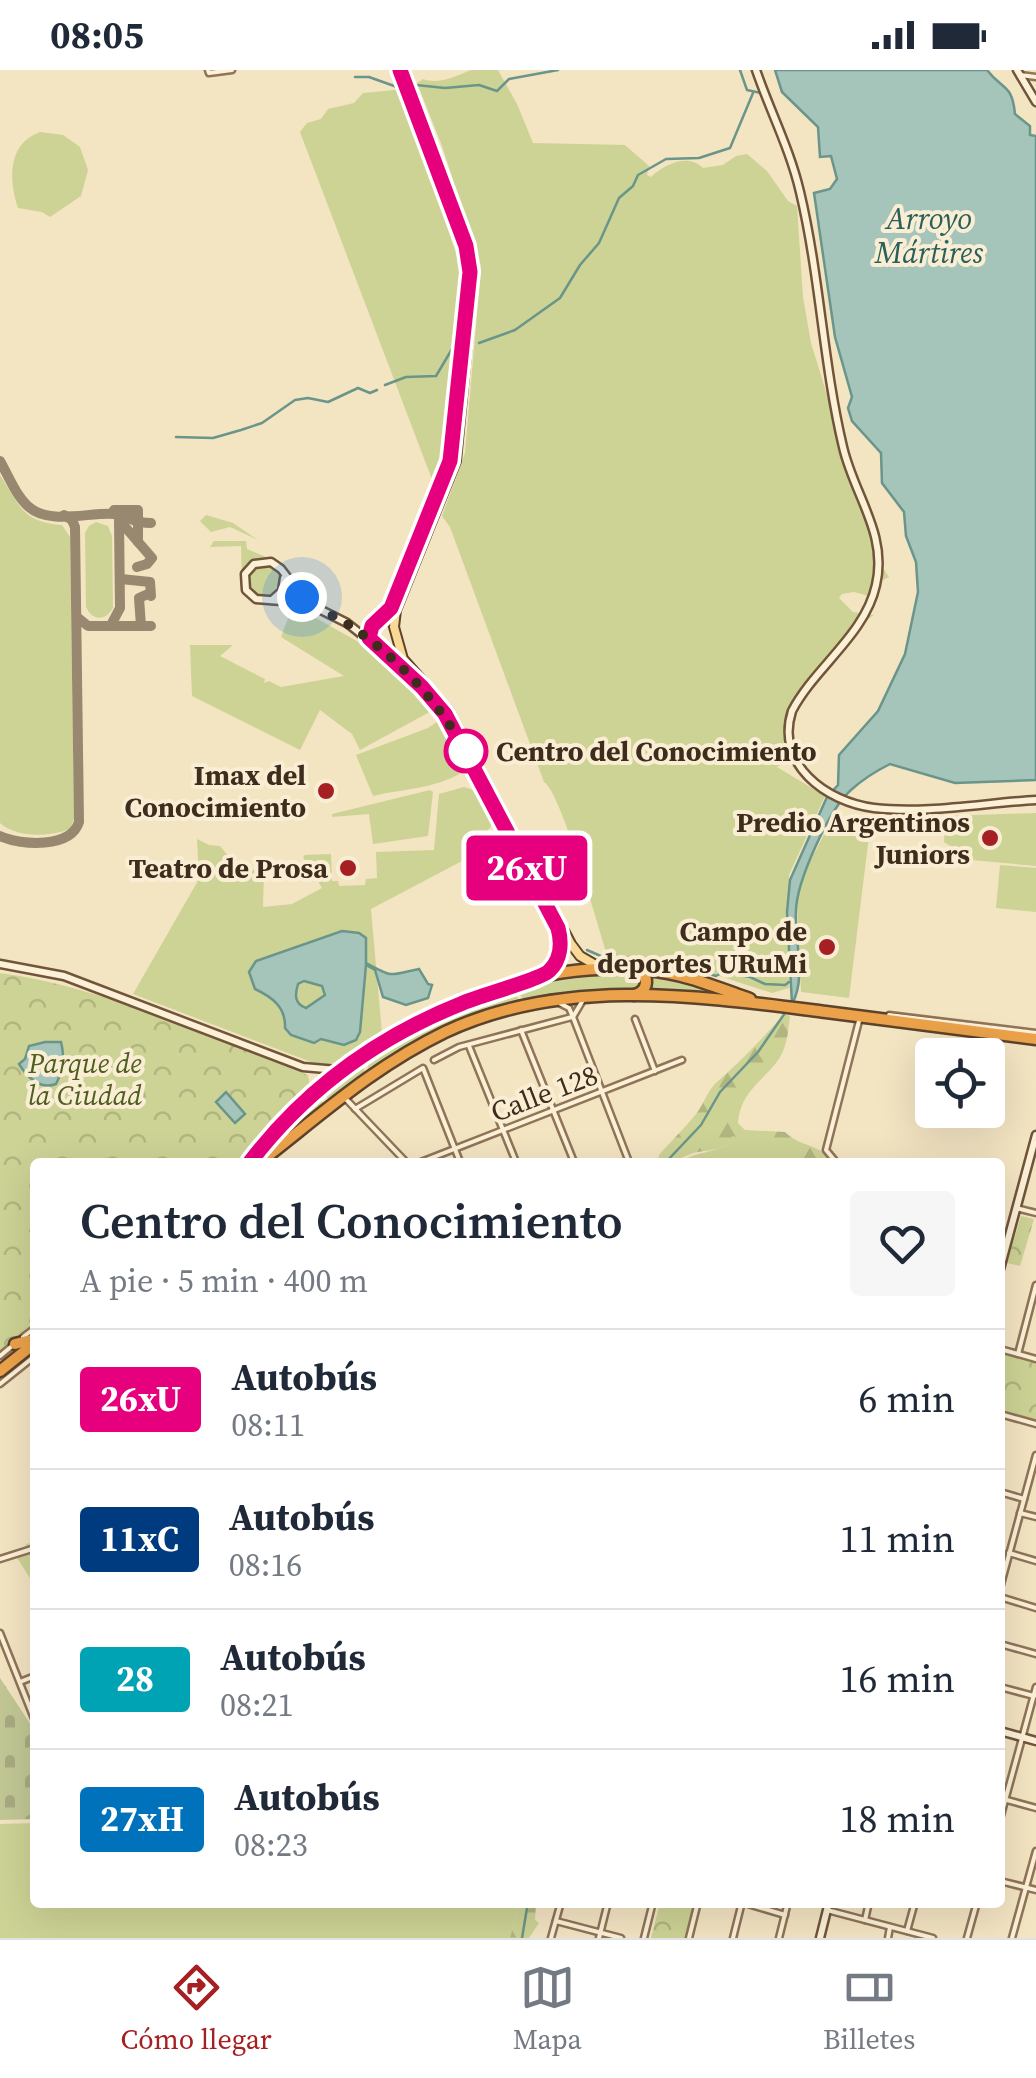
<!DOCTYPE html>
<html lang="es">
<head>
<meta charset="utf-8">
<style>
	:root { --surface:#fff; --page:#f6f6f7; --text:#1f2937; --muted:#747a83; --line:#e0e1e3; --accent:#a62023 }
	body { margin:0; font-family:"Source Serif 4",serif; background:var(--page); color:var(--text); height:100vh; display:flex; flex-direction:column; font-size:38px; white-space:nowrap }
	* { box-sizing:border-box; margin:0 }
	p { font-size:32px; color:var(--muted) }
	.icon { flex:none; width:55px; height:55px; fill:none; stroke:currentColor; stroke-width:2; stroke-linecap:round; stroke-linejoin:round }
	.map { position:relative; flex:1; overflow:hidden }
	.sheet { position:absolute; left:30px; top:1088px; width:975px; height:750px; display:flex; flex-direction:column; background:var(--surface); border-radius:10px; box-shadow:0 10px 40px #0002 }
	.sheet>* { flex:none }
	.badge { padding:0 20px; border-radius:8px; font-size:35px; line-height:65px }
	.fabs { position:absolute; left:915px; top:968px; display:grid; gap:20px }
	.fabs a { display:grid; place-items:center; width:90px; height:90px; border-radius:10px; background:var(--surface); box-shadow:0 10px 40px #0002; font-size:50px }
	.you { position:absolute; width:50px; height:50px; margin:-25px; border:8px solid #fff; border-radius:50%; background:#1a73e8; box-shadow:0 0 0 15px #1a73e833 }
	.map>.badge { position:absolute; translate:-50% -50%; box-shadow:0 0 0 5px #fff }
	.round { display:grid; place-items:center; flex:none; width:105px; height:105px; border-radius:10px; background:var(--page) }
	.summary { display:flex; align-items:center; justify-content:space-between; height:170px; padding:0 50px }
	h1 { font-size:48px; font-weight:600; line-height:75px }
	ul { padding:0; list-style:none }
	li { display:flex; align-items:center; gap:30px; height:140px; padding:0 50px; border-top:2px solid var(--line) }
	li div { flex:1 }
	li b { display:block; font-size:38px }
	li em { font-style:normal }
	li .badge { min-width:110px; font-weight:700; text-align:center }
	.status { display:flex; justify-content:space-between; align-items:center; height:70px; padding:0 50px; background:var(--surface); direction:ltr }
	.status svg { height:28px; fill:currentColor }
	.menu { display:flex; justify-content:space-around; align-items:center; height:140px; border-top:2px solid var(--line); background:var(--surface); font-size:28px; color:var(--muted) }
	.menu a { display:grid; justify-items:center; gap:5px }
	.menu .on { color:var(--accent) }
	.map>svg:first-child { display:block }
</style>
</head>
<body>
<div class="status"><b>08:05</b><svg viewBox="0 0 49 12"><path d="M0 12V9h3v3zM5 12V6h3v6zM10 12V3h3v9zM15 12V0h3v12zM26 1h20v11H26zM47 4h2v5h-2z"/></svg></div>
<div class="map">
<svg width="1036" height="1868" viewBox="0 0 1036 1868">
	<defs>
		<pattern id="forest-firs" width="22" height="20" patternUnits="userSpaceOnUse" patternTransform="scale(2.5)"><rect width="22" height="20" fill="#cdd395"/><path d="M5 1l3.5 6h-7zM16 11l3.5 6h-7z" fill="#b1b580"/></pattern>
		<pattern id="cemetery-stones" width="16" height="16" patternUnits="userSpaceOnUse" patternTransform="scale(2.5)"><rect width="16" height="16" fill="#c2c795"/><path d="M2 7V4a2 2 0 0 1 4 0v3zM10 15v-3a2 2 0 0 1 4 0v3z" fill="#a8ab80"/></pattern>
		<pattern id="park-crowns" width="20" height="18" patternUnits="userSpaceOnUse" patternTransform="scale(2.5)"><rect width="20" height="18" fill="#cdd395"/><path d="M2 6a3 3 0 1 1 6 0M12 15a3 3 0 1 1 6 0" fill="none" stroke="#b1b580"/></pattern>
	</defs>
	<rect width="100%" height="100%" fill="#f3e4c2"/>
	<g fill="#cdd395">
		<path d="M471,0h27l19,34 16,39 92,2 24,21 -2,9 4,2c14,-13 37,-24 52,-9l20,-3 13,-9 11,-2 20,17 21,30 9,5 6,91 8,46 31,101 40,99 -3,19 10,15 -12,6 -4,14 -19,-5 -12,2 -3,4 14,14 21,3 -11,7 -66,86 -7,51 -13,8 48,29 -36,79v113l-17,5 -77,-25 -87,-10c-9,-28 -47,-167 -64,-176l-94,-255 -8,-11 23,-63 16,-187 -39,-120 -25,-63 6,-4c16,6 33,-3 48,-9z"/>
		<path d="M395,20l6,1 59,174 -13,162 -4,31 -10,24 -133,-350 7,-9 14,-4 7,-10 26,-6 9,-10z"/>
		<path d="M40,62l23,3 17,12 8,23 -7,26 -31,21 -8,-5 -24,-4c-9,-28 -11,-64 22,-76z"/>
		<path d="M0,405c20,31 22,47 62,50l8,12 4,282 -4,10c-20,8 -54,9 -70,-6z"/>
		<path d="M206,445l27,8 25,17 -28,-13 -19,5 -11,-11z"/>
		<path d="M96,452l12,4 4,10 1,72c-7,13 -21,13 -27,-1l-1,-74 4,-7z"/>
		<path d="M214,471h32l1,8 19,8 -24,23 -1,-34 -31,1z"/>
		<circle cx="264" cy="511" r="17"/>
		<path d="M293,535l83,47 59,57 -75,41 -8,-16 -32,-24 -20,40 -108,-54 -2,-51h43l-13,11 45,23 -1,4 5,-2 12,6 63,-11 -63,-39z"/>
		<path d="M441,649l26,49c-22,20 -66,21 -94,28l-17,-41 72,-27z"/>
		<path d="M464,717l18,6 12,25 -4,10 -11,10 2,13 -110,58 11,124 -51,33 -12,-1 -186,-71 66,-115 -2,-40 12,6 11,1 15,18 29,9 -1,34 29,-3 30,-16 -19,-31 2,-2 26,-1 1,27h6l1,5 26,-1 1,-6 11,-1 -1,-26 58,-2 5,-56z"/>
		<path d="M430,720l3,2 -5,44 -55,8 -4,-30 -37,3v-3z"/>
		<path d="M1036,743v53l-65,-6 -27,-18 2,-26z"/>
		<path d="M829,755l40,11 -20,162 -48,-6 -4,-91 8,-30z"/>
		<path d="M1000,795l36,3v44l-40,-4z"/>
		<path d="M646,902l26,5 71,23 -100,-7z"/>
		<path d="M618,903l17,1 6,8 -4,8 -112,11 -5,-6 5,-10z"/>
		<path d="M517,915l-2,8 5,9 -69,27 -84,47 1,-12 -10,-5 73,-41z"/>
		<path d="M356,994l8,3v10l-32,23 -9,-4 -1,-8z"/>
		<path d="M317,1021l2,9 7,4 -72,58 38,-49z"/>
		<path d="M731,1065l68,16 4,11h-124c17,-10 33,-9 50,-18z"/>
		<path d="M35,1472v44l-21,-33h9l3,-9z"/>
		<path d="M35,1753v79l484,1 -9,35h-510v-114z"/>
	</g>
	<g fill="url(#forest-firs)">
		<path d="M784,944l6,2c-2,17 -3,33 -14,47 -18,22 -35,30 -38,60l7,7 40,2c13,13 28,12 42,23v7h-24l-5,-11 -66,-15 -3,8c-12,6 -19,6 -31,8 -17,3 -16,11 -40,10l1,-7c12,-14 26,-27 37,-41 8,-10 12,-25 22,-33 23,-20 45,-43 66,-67z"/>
		<path d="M519,1832l17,2 -1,16 4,3 -10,15h-19z"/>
	</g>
	<path fill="url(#cemetery-stones)" d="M0,1608l35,53v88l-35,1z"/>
	<g fill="url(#park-crowns)">
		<path d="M0,903c100,13 213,65 308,102l2,11 -25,23 -48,53h-202v168l-35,27z"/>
		<path d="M1021,1146l13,3 -14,47 -13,-3z"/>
		<path d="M1000,1282l36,10v59l-36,-10z"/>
		<path d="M660,1833h34l-9,35h-34z"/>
	</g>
	<g fill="#a5c5bb" stroke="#6a958a" stroke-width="2.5" fill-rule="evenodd">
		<path d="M775,0h212c15,20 25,13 28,44l15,12v9l6,1v644l-81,3 -65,-19c-14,7 -27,15 -39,26 -22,19 -54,91 -55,120 -2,29 11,68 -4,94l-5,-92 3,-32 37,-83 11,-12 1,-30 39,-44 27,-57 13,-62 -2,-30 -10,-26 -2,-24 -22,-29 -1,-30 -29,-32 -4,-13 4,-11 -17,-60 -21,-144 16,-4 7,-10 -6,-23 -11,1 -2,-30 -36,-35z"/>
		<path d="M342,861l17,2 7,5v25c30,16 22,12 53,6l9,15 4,1 -4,13 -22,7 -23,-8 -8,-27 -9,-5 -6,67 -4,8 -12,5 -23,-6 -7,4 -23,-8 -6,-7c1,-21 -13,-31 -30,-39l-6,-17 7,-11zM304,911l18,5 3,9 -19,13c-12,-4 -11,-14 -8,-24z"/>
		<path d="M45,972h16c4,16 2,28 -5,42 -16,6 -29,-7 -37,-20l6,-5 4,-13z"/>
		<path d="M226,1022l19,22 -10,9 -19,-21z"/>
	</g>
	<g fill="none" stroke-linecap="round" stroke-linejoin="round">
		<g stroke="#6a958a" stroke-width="2.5">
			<path d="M740,0l7,20 14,3"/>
			<path d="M355,7h14l28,10"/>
			<path d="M416,15l29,3 34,-3 18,6 12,-12 49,-9"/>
			<path d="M479,273l36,-13 45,-32 20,-33 19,-22 20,-45 14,-12 5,-11 28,-16 33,-1 31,-10 23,-55"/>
			<path d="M385,315l21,-8 30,-1 16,-27"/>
			<path d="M176,367l37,1 28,-8 21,-7 33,-23 13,-2 20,4 30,-14 12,5 7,-3"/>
			<path d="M587,880l23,10 14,-3 54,7 38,12 7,-4 27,5 15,7 20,1 4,-3"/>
			<path d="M666,1092l35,-37 19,-33 38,-40 27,-39"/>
			<path d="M522,1868l6,-36"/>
		</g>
		<g stroke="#988870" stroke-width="10">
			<path d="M0,391c8,14 16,35 29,46 20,18 61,5 85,7 15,2 18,9 37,9"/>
			<path d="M114,440h24v32"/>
			<path d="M120,451l32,37 -5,6 -10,3"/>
			<path d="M121,509l29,3 1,14"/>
			<path d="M77,547l11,9h63"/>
			<path d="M111,555l9,-17 -1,-88"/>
			<path d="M141,556l-2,-28 9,-4"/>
			<path d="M0,766c22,10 71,12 79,-14l-4,-295 -3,-7 -8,-5"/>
		</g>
		<defs>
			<g id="street">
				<path d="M208,0l1,3 23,-3"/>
				<path d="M1020,5l16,2"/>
				<path d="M561,934l8,4 4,9 56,145"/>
				<path d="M889,945l147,18"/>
				<path d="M573,947l10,-17"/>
				<path d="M635,949l20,52"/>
				<path d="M521,960l53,132"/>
				<path d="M469,976l47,116"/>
				<path d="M434,990l25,-13 113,-30"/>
				<path d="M344,1027l62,65"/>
				<path d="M355,1039l68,-41 37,94"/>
				<path d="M421,1092l261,-102"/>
				<path d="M836,1092l-10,-12 34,-133"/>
				<path d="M1016,1138l20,5"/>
				<path d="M23,1267l12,-9"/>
				<path d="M1000,1279l36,10"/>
				<path d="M1018,1284l18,-69"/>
				<path d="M0,1286l12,-10"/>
				<path d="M0,1314l35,-28"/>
				<path d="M1000,1344l36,10"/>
				<path d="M1000,1422l24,7"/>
				<path d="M1020,1443l16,4"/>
				<path d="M1009,1483l27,8"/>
				<path d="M0,1489l35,-11"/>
				<path d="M1000,1518l36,-133"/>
				<path d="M1000,1527l36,11"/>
				<path d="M0,1563l35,88"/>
				<path d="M1000,1574l36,10"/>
				<path d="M20,1612l15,-6"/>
				<path d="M1000,1617l34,9"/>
				<path d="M1007,1730l29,8"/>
				<path d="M1000,1749l36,-132"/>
				<path d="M1000,1811l36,9"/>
				<path d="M741,1832l44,13"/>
				<path d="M827,1840l106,28"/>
				<path d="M865,1850l4,-18"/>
				<path d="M556,1851l65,17"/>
				<path d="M907,1861l8,-29"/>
				<path d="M551,1868l10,-36"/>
				<path d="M599,1868l9,-36"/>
				<path d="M644,1868l9,-36"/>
				<path d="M689,1868l9,-36"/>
				<path d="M733,1868l9,-36"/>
				<path d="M779,1868l9,-36"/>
				<path d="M888,1868l2,-11"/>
				<path d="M967,1868l10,-36"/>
				<path d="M1012,1868l24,-87"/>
			</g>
			<g id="secondary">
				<path d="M756,0c14,41 34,79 44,122 20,84 23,171 43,255 11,48 45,87 33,138 -11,50 -61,82 -84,126 -17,53 34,91 82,97 52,6 110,-5 162,-8"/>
				<path d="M1017,0l19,32"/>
				<path d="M272,530l10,-9 2,-13"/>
				<path d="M307,533l-26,-34 -10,-7 -17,2 -9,10 1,16 10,9 51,4 40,20 24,19"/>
				<path d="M0,894l64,12 239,91 34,3"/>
				<path d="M1000,1199l36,-134"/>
				<path d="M1000,1661l36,10"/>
				<path d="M820,1868l9,-36"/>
			</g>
			<g id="primary">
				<path d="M405,0l63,169 6,31 -18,191 -60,149 -2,17 9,32 46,52 122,233 9,12 19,11"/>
				<path d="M427,448l24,-62"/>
				<path d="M380,551l14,-21"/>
				<path d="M385,551l-14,5 -3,8 3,8 44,38"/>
				<path d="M544,905c17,-12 20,-31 13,-50"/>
			</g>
			<g id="highway">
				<path d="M634,925c10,-2 14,-10 11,-19l-10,-7"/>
				<path d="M250,1092c14,-18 27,-37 44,-53 90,-86 226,-151 353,-139 36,3 69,17 103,29"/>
				<path d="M260,1092c62,-48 113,-95 185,-130 119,-56 255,-36 381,-20 70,9 140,18 210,27"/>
				<path d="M15,1274l20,-5"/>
				<path d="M0,1301l35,-28"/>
			</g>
		</defs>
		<use href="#street" stroke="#907457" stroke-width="9"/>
		<use href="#secondary" stroke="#71553a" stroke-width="11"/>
		<use href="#primary" stroke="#5d422c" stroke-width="12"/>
		<use href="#highway" stroke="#5d422c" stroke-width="15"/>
		<use href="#street" stroke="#fcf1d7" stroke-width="4"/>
		<use href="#secondary" stroke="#fcf1d7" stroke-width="6"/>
		<use href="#primary" stroke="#fad997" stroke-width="8"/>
		<use href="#highway" stroke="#eba24a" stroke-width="10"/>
	</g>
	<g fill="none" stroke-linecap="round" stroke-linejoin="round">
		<defs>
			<path id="line" d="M250,1092c56,-73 127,-125 213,-159 16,-7 78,-24 86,-32 12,-11 13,-28 9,-43l-113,-214 -23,-27 -53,-49 3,-12 19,-18 59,-147 20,-189 -4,-26 -66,-176"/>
		</defs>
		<use href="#line" stroke="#fff" stroke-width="22"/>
		<use href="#line" stroke="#e6007e" stroke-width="15"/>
		<path stroke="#3e2c1d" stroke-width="10" stroke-dasharray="0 18" d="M302,527c12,13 32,17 47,28 49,33 87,74 117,126"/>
	</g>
	<circle fill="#fff" stroke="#e6007e" stroke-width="5" cx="466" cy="681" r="20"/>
	<g fill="#a62023" stroke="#f9eed3" stroke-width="4">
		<circle cx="326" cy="721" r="10"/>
		<circle cx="990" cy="768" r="10"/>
		<circle cx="348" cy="798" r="10"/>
		<circle cx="827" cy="877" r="10"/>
	</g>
	<g text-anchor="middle" stroke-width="8" stroke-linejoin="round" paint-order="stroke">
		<g font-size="28" font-weight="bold" fill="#3e2c1d" stroke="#f9eed3" text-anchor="start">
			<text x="496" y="691">Centro del Conocimiento</text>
		</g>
		<g font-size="28" font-weight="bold" fill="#3e2c1d" stroke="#f9eed3" text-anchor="end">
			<text x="306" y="715">Imax del<tspan x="306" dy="32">Conocimiento</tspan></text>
			<text x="970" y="762">Predio Argentinos<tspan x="970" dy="32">Juniors</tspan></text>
			<text x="328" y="808">Teatro de Prosa</text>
			<text x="807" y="871">Campo de<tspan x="807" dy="32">deportes URuMi</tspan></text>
		</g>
		<g font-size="28" font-style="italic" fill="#4f5d21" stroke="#f9eed3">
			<text x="85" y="1003">Parque de<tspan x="85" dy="32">la Ciudad</tspan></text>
		</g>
		<g font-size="28" fill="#3e2c1d" stroke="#f9eed3">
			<text transform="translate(544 1023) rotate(-21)" y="10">Calle 128</text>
		</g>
		<g font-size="30" font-style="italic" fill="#2a5f5b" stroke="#f9eed3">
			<text x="929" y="159">Arroyo<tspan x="929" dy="34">Mártires</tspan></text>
		</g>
	</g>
</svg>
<div class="fabs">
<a><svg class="icon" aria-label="locate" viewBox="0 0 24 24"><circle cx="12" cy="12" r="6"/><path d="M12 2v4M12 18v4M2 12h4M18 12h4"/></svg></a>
</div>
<div class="you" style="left:302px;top:527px"></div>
<b class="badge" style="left:527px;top:798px;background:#e6007e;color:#fff">26xU</b>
<section class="sheet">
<div class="summary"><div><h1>Centro del Conocimiento</h1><p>A pie · 5 min · 400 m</p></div><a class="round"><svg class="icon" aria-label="heart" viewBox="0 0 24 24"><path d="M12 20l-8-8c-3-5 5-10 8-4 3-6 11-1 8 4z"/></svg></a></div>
<ul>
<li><span class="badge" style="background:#e6007e;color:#fff">26xU</span><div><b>Autobús</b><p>08:11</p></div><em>6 min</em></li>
<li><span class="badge" style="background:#003b80;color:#fff">11xC</span><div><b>Autobús</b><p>08:16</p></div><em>11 min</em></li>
<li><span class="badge" style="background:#00a3b4;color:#fff">28</span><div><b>Autobús</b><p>08:21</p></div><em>16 min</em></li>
<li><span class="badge" style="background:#0072bc;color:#fff">27xH</span><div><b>Autobús</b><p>08:23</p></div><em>18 min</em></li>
</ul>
</section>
</div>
<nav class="menu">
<a class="on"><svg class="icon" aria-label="directions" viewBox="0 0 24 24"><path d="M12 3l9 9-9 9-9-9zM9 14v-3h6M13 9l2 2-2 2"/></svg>Cómo llegar</a>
<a><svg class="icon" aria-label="map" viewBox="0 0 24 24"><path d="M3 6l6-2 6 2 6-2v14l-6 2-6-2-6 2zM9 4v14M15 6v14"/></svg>Mapa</a>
<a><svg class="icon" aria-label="tickets" viewBox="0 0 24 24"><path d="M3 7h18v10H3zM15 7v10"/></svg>Billetes</a>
</nav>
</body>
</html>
